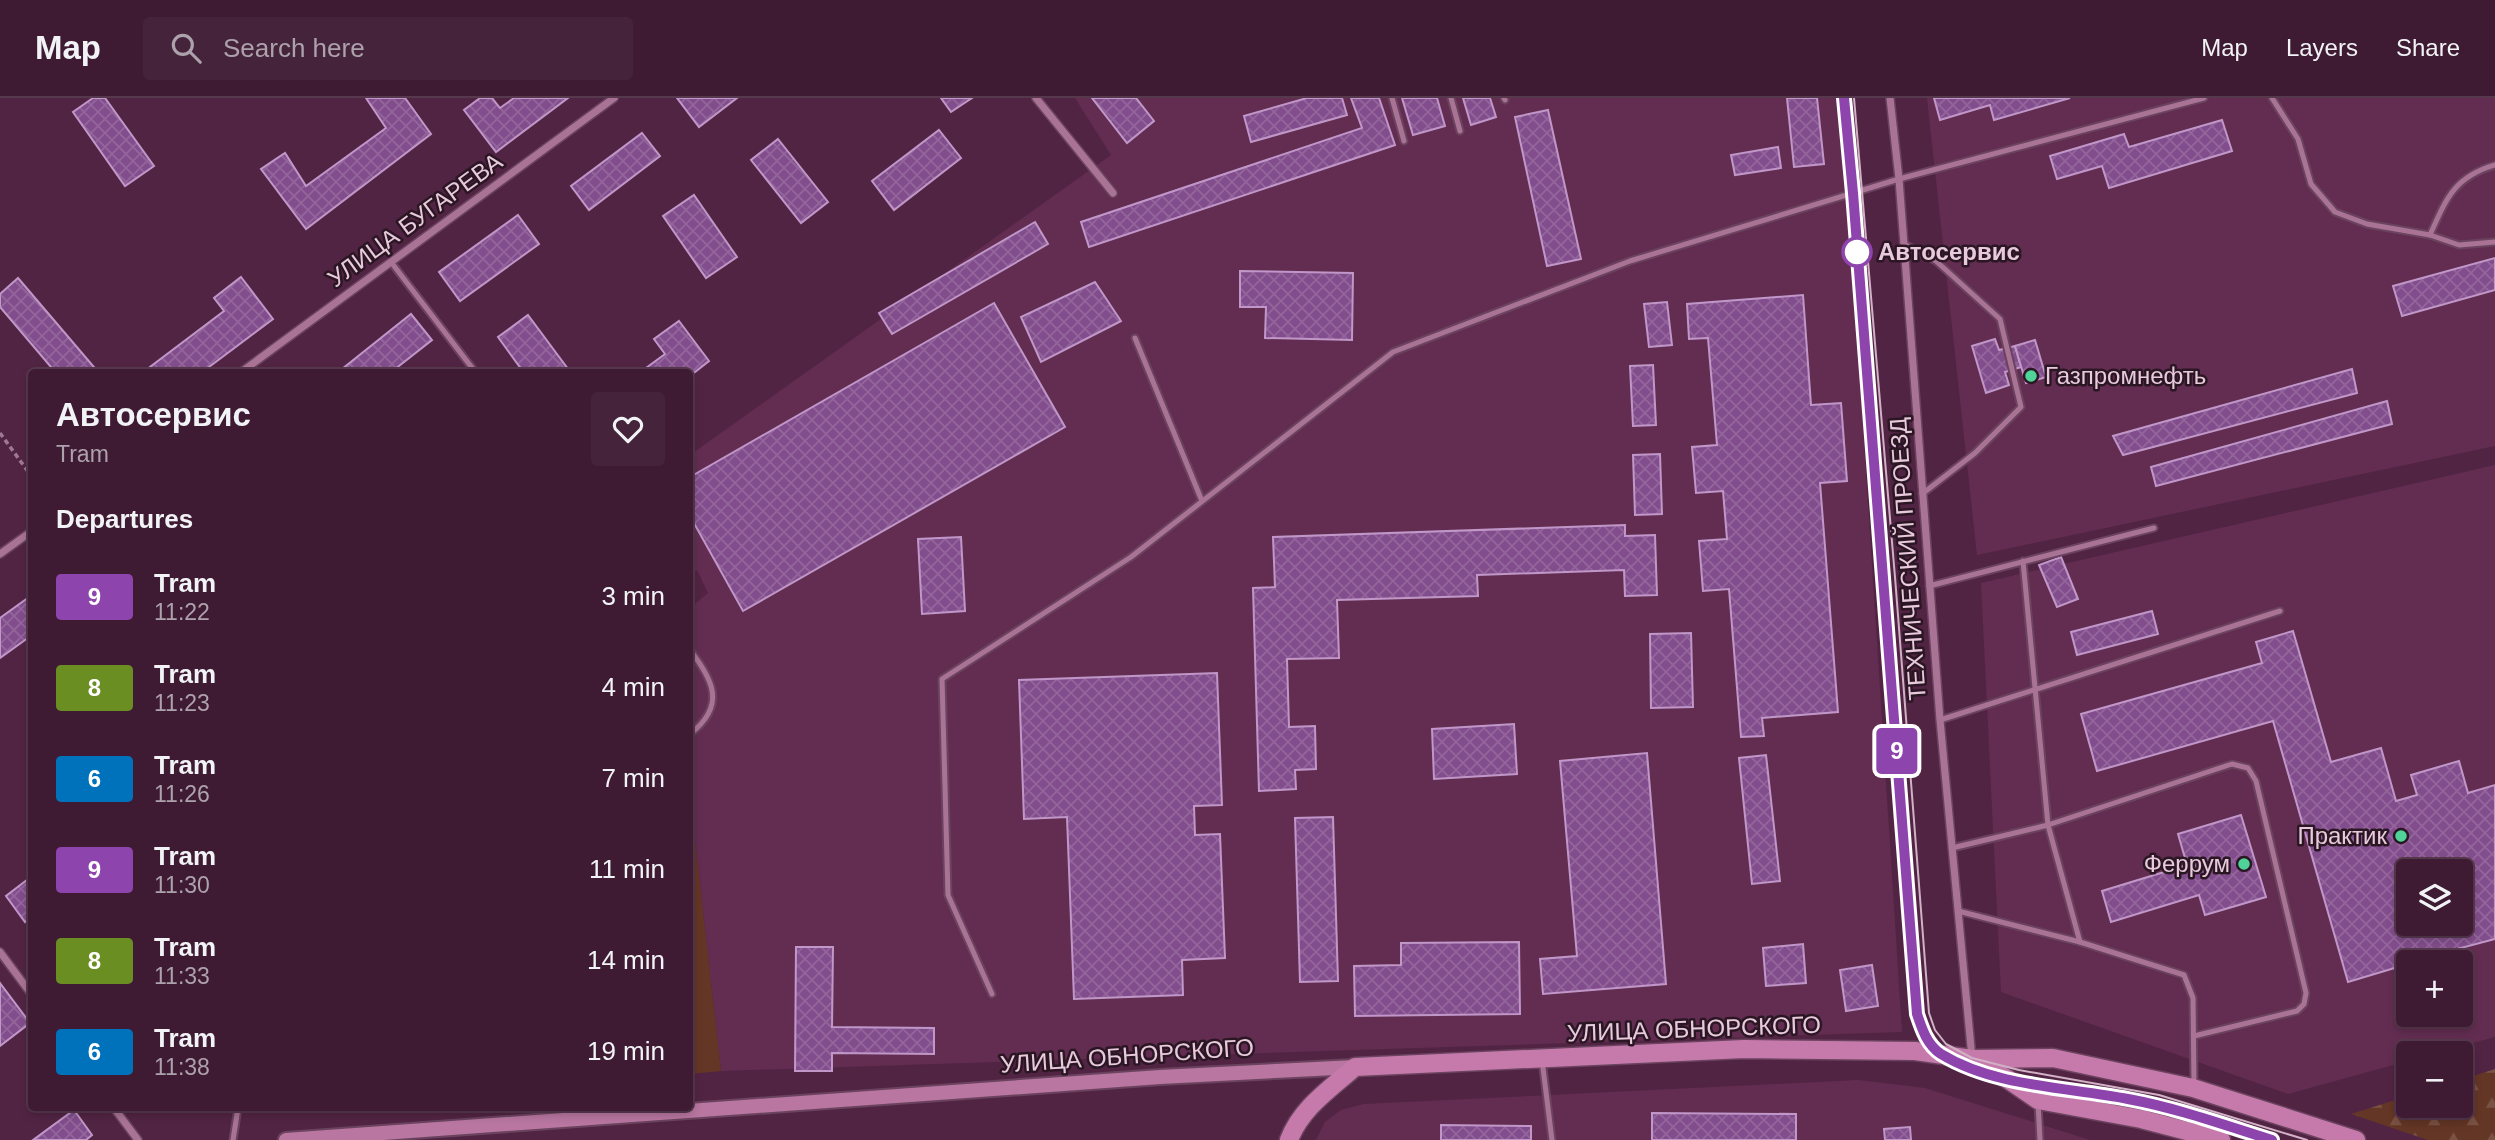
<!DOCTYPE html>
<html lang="en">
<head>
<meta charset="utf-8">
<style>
	:root { --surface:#3e1b33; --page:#45243b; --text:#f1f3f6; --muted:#ada1ac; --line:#57394e }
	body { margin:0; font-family:Arial,sans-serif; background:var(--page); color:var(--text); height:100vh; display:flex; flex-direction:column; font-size:26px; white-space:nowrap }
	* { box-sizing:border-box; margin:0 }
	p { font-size:23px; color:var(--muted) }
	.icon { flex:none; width:38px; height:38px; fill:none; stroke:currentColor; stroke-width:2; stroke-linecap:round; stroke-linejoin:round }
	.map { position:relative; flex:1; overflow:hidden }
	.sheet { position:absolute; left:28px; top:271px; width:665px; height:742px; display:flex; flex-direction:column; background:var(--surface); border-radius:7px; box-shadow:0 4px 10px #0003,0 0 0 2px var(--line) }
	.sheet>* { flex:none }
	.badge { padding:0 14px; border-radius:5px; font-size:24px; line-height:46px }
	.tools { position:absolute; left:2396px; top:761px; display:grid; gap:14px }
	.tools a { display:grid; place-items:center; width:77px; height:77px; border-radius:7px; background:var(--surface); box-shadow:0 4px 10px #0003,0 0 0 2px var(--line); font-size:35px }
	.map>.badge { position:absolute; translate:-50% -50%; box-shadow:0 0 0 4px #fff }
	h2 { padding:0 28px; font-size:26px; line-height:63px }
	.round { display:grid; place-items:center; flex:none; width:74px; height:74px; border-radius:7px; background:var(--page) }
	.headline { display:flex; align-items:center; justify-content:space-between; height:119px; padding:0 28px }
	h1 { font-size:33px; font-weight:600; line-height:52px }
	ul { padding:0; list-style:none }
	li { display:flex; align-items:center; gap:21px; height:91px; padding:0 28px }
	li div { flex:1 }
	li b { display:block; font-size:26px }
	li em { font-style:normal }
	li .badge { min-width:77px; font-weight:700; text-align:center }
	header { display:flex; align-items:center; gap:42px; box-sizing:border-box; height:98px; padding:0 35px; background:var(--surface); border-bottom:2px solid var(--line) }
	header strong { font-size:33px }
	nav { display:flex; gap:38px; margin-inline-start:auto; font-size:24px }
	.search { width:490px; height:63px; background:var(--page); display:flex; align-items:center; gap:18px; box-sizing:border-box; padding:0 24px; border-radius:7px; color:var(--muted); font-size:26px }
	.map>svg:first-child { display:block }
</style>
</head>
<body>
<header>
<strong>Map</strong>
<div class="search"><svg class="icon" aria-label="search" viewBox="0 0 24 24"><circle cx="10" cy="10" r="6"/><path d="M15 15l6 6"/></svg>Search here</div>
<nav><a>Map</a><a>Layers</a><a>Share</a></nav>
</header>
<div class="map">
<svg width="2495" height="1042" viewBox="0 0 2495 1042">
	<defs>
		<pattern id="forest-firs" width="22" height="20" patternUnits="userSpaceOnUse" patternTransform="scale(1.75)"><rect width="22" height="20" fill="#643625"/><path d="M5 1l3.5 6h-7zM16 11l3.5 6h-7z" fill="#7a5244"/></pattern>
		<pattern id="building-cross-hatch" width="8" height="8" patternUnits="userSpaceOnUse" patternTransform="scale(1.75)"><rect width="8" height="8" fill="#824d8c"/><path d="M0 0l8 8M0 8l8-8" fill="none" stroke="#94659c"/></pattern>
	</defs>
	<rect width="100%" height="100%" fill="#522444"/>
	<g fill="#622d51" fill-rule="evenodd">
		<path d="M1075,0h763l11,109 53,825 -1181,39 -31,-275v-188l18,-15 -11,-23 -7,5v-120l421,-300z"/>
		<path d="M1927,0h568v348l-518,109z"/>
		<path d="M2495,367v572l-59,16 -28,1v7l-120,33 -287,-102 -20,-409zM2408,774h52v52h-52zM2408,864h52v53h-52z"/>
		<path d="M1858,982l67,8 165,52h-774l9,-18 16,-12 23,-6z"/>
	</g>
	<path fill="#643625" d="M690,698l31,275 -31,3z"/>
	<path fill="url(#forest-firs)" d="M2495,971v71h-67l-77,-26 57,-18v10h52l1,-26z"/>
	<g fill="url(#building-cross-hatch)" stroke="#c097c8" stroke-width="2" fill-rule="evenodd">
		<path d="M93,0h12l49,68 -29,20 -52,-74z"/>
		<path d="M366,0h39l26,36 -125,95 -45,-60 24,-16 21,33 80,-58z"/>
		<path d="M480,0h12l8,10 14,-10h54l-72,54 -32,-42z"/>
		<path d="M677,0h60l-38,29z"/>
		<path d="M941,0h31l-21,14z"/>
		<path d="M1092,0h44l18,23 -27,22z"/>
		<path d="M1307,0h35l5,17 -96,27 -7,-26z"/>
		<path d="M1351,0h28l16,47 -306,102 -8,-25 281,-94z"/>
		<path d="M1402,0h35l8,28 -32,9z"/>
		<path d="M1463,0h27l6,19 -25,8z"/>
		<path d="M1787,0h30l7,66 -30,3z"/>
		<path d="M1934,0h136l-76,22 -4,-15 -50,15z"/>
		<path d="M1548,12l33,149 -34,7 -32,-149z"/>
		<path d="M2222,22l10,31 -123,37 -7,-22 -45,13 -7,-23 74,-22 5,13z"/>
		<path d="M939,32l22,28 -67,52 -22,-29z"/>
		<path d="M642,35l18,23 -71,54 -18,-24z"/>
		<path d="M778,41l50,63 -27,21 -50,-63z"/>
		<path d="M1778,49l3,21 -46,7 -4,-20z"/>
		<path d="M694,97l43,62 -31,21 -43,-62z"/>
		<path d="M518,117l21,29 -79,57 -21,-29z"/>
		<path d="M1035,124l13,22 -156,90 -13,-21z"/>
		<path d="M2495,160v32l-93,26 -9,-30z"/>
		<path d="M1240,173l113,2 -1,67 -87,-2 1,-31h-26z"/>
		<path d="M241,179l32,42 -72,54h-59l82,-62 -10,-13z"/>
		<path d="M18,180l81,95h-43l-56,-66v-13z"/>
		<path d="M1095,184l26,39 -80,41 -20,-45z"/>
		<path d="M1803,197l8,110 30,-2 6,78 -27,2 18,229 -76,6 2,18 -23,1 -12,-148 -26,2 -4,-50 28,-2 -4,-48 -27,2 -4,-46 25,-2 -9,-107 -19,1 -2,-35z"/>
		<path d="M1667,204l5,43 -23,2 -5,-43z"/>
		<path d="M994,205l71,124 -322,184 -53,-95v-39z"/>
		<path d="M411,216l21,26 -42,33h-53z"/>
		<path d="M528,217l43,58h-47l-26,-36z"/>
		<path d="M679,223l30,40 -19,15v-3h-41l-3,-5 19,-14 -11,-15z"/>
		<path d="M1995,241l4,11 16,-4 6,21 -16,5 4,13 -23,8 -14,-47z"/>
		<path d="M2035,242l11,37 -20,6 -11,-37z"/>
		<path d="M1653,267l3,60 -23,1 -3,-60z"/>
		<path d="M2352,271l5,24 -234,62 -10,-19z"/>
		<path d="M2387,303l5,23 -236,62 -5,-19z"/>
		<path d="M1660,356l2,60 -27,1 -2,-60z"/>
		<path d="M1625,427v11l30,-1 2,60 -32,1 -1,-26 -147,5 1,21 -141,4 2,58 -52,1 2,68 26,-1 1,43 -21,1 1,19 -37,2 -6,-203 22,-1 -2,-50z"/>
		<path d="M961,439l4,74 -43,3 -4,-75z"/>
		<path d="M2061,459l17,42 -21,8 -18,-42z"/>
		<path d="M32,497v40l-32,23v-40z"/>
		<path d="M2152,513l6,23 -81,21 -6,-23z"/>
		<path d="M2293,533l38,131 50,-14 15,53 21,-6 -6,-20 48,-14 9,32 27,-8v154l-87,23v2l-60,18 -75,-261 -176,50 -16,-57 181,-51 -6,-21zM2408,774h52v52h-52z"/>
		<path d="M1691,535l2,74 -42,1 -1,-74z"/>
		<path d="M1217,575l5,132 -28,1 1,29 25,-1 5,124 -43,2 1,35 -109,4 -7,-182 -43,2 -5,-139z"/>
		<path d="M1514,626l3,50 -83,5 -2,-50z"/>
		<path d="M1647,655l19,231 -123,10 -3,-35 37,-3 -17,-195z"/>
		<path d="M1766,657l14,126 -28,3 -13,-126z"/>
		<path d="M2241,717l25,82 -61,18 -6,-20 -88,27 -9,-31 85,-26 -9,-31z"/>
		<path d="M1333,719l5,164 -38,1 -5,-164z"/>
		<path d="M32,778v41l-7,5 -19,-26z"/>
		<path d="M1519,844l1,72 -165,2 -1,-50 47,-1v-22z"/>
		<path d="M1803,846l3,39 -40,3 -3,-38z"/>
		<path d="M796,849h37l-1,80 102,1v26l-102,-1v18h-37z"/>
		<path d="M1872,867l6,41 -32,5 -6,-41z"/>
		<path d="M0,885l30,40 -30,23z"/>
		<path d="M74,1012l18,25 -6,5h-53z"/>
		<path d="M1652,1015l144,1v26h-144z"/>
		<path d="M1441,1027l90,1v14h-90z"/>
		<path d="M1910,1029l1,13h-26l-1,-11z"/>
	</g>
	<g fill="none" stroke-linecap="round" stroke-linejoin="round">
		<defs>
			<g id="lane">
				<path d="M1392,0l12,43"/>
				<path d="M1451,0l9,33"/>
				<path d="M1504,0l1,2"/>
				<path d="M2272,0l26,41 13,45 24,28 32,12 63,11 29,10 36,-3"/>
				<path d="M2430,137c16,-36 24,-58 65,-70"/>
				<path d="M1904,146l32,17 64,58 21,88 -46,46 -53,41"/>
				<path d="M391,164l85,111"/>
				<path d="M1135,240l67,163"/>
				<path d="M2023,463l25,264 184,-61 16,4 8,13 50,212 -2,11 -7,7 -103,25"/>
				<path d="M1929,488l225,-58"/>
				<path d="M690,552c24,31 36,56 0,84"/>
				<path d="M1940,622l340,-109"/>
				<path d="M1952,750l96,-23 32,117"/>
				<path d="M1958,813l122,31 104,33 9,23 1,87"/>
				<path d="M992,896l-44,-99 -6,-216 189,-122 262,-205 237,-91 269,-82 305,-81"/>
				<path d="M1542,962l10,80"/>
				<path d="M2038,1005l2,37"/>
				<path d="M233,1042l5,-32"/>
			</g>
			<g id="street">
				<path d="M1036,0l77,95"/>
				<path d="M1890,0l9,81 41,541 32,338"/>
				<path d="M240,275l374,-275"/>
				<path d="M0,456l32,-23"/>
				<path d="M0,854l32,43"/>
				<path d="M114,1010l24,32"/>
			</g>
			<path id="secondary" d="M286,1042l874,-63 195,-10"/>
			<g id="primary">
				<path d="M1972,961l34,19 32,22 103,19 80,21"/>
				<path d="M1289,1042c12,-32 41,-51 66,-73l389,-18 171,2 57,8 81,-1 140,30 163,52"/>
			</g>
		</defs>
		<use href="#lane" stroke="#6b435f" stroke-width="9"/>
		<use href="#street" stroke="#6b435f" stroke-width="10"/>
		<use href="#secondary" stroke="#6b435f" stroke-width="18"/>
		<use href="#primary" stroke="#6b435f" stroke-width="21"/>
		<path stroke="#9f7992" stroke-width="3.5" stroke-dasharray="5 3.5" stroke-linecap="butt" d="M0,335l32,44"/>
		<use href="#lane" stroke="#a97395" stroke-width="5"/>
		<use href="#street" stroke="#a97395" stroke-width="7"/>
		<use href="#secondary" stroke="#b876a0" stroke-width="14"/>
		<use href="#primary" stroke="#c67aac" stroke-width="18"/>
		<g stroke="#d1b1c5" stroke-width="2">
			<path d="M1854,0l41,479 34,436 6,17 11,14 26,14 47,12 140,25 148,45"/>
			<path d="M1866,258l51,658c10,31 20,38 49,52"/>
			<path d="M2023,983l134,25 115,34"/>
		</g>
	</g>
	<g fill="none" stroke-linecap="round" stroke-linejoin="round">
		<defs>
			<path id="line" d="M1844,0l9,95 64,821c5,15 10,31 24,40 54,33 126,33 187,45 49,9 96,26 144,41"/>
		</defs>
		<use href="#line" stroke="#fff" stroke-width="16"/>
		<use href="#line" stroke="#8e44ad" stroke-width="10"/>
	</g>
	<circle fill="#fff" stroke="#8e44ad" stroke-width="3.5" cx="1857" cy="154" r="14"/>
	<g fill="#4fd399" stroke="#2b1624" stroke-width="2.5">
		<circle cx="2031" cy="278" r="7"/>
		<circle cx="2401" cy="738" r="7"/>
		<circle cx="2244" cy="766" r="7"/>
	</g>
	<g text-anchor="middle" stroke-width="5" stroke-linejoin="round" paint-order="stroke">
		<g font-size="24" fill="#e8cadc" stroke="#2b1624">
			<text transform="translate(415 122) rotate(-36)" y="8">УЛИЦА БУГАРЕВА</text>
			<text transform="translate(1908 461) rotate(-94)" y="8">ТЕХНИЧЕСКИЙ ПРОЕЗД</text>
			<text transform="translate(1694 931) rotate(-2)" y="8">УЛИЦА ОБНОРСКОГО</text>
			<text transform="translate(1127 958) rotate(-4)" y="8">УЛИЦА ОБНОРСКОГО</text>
		</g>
		<g font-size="24" font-weight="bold" fill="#e8cadc" stroke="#2b1624" text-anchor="start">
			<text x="1878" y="162">Автосервис</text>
		</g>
		<g font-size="24" fill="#e8cadc" stroke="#2b1624" text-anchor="end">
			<text x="2045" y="286" text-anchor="start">Газпромнефть</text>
			<text x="2387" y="746">Практик</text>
			<text x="2230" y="774">Феррум</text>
		</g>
	</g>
</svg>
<div class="tools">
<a><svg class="icon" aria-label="layers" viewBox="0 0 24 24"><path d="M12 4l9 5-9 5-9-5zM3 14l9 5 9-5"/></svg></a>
<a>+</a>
<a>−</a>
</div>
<b class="badge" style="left:1897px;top:653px;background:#8e44ad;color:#fff">9</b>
<section class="sheet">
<div class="headline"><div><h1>Автосервис</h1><p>Tram</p></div><a class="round"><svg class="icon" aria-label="heart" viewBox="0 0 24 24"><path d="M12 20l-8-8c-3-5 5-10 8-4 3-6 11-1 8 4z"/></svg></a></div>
<h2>Departures</h2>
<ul>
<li><span class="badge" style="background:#8e44ad;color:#fff">9</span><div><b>Tram</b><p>11:22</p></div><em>3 min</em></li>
<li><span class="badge" style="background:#6b8e23;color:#fff">8</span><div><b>Tram</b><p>11:23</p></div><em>4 min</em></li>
<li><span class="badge" style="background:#0072bc;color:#fff">6</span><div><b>Tram</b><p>11:26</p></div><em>7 min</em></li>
<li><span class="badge" style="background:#8e44ad;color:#fff">9</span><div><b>Tram</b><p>11:30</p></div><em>11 min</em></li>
<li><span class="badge" style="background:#6b8e23;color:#fff">8</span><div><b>Tram</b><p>11:33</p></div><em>14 min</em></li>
<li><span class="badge" style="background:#0072bc;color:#fff">6</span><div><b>Tram</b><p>11:38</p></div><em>19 min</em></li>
</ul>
</section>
</div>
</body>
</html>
